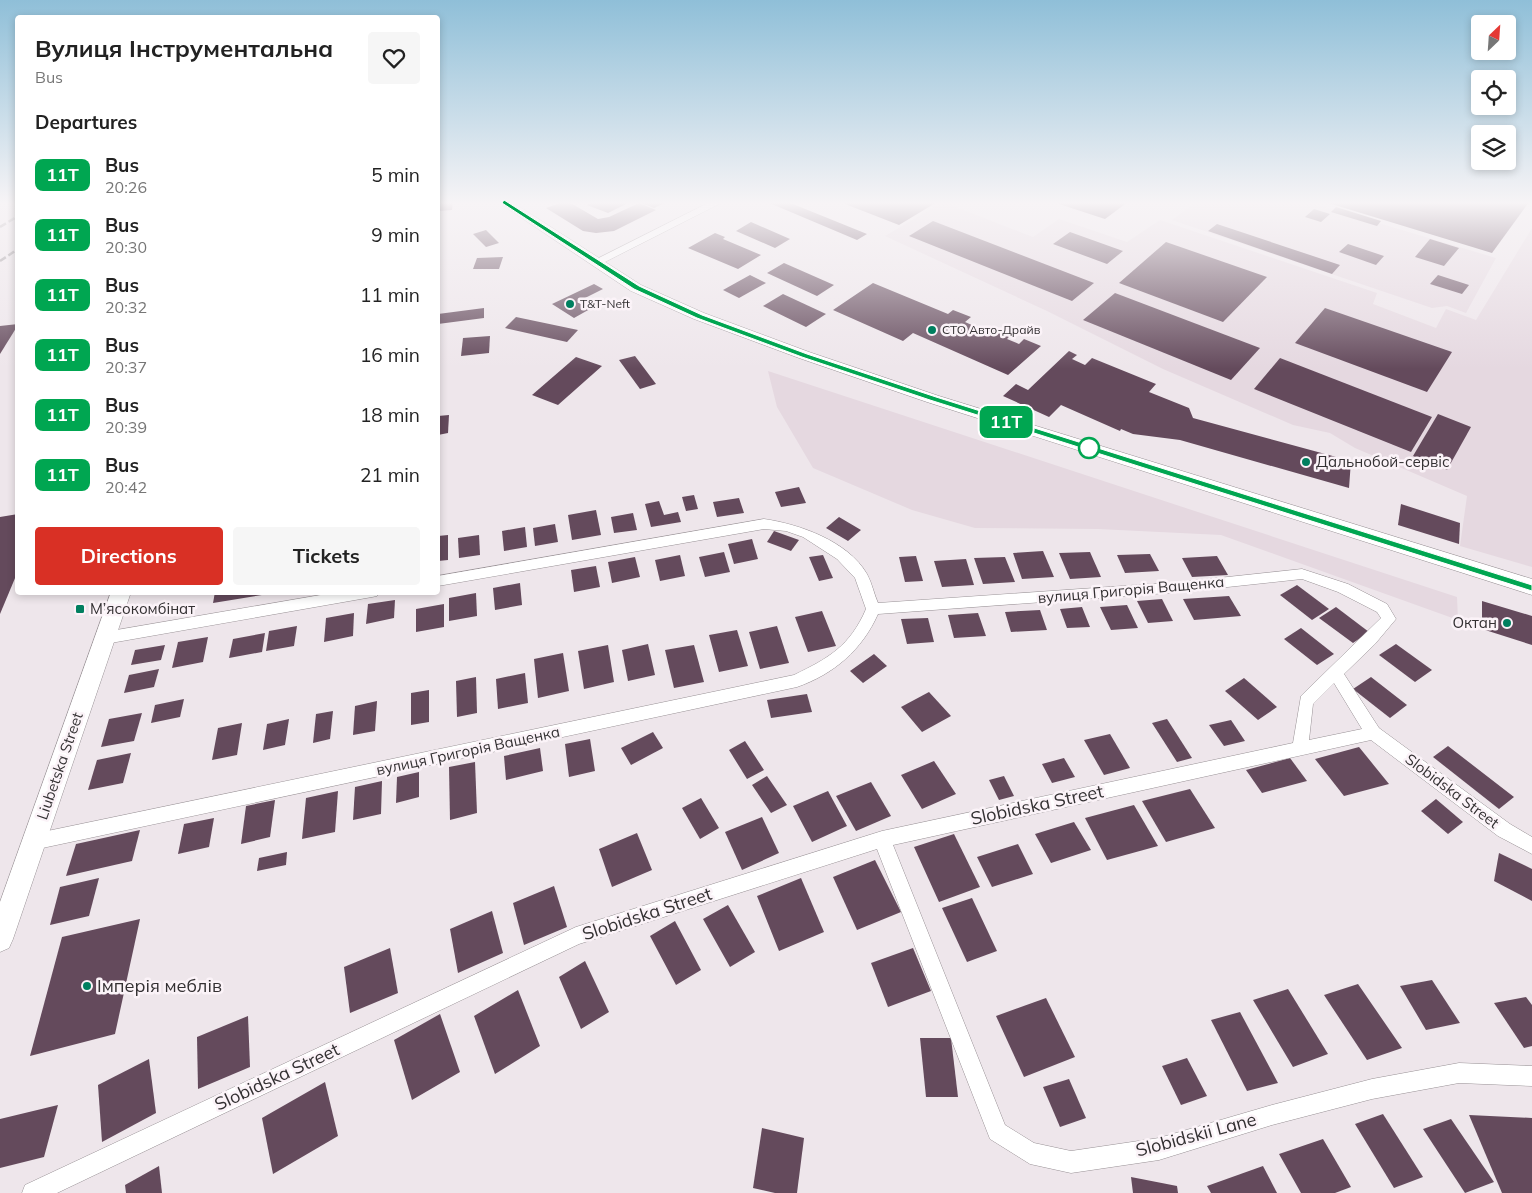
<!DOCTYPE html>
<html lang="en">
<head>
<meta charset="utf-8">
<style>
	:root { --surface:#fff; --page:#f6f6f6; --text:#222; --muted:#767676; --accent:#d93025 }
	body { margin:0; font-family:Mulish,sans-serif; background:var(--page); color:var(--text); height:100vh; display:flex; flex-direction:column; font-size:19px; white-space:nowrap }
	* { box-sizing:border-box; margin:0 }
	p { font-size:16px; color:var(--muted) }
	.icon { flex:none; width:28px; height:28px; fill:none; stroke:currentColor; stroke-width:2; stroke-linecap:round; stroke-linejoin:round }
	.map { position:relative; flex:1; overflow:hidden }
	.panel { position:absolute; left:15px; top:15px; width:425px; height:580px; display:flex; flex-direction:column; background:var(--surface); border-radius:5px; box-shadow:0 2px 8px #0003 }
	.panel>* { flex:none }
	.badge { padding:0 10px; border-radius:8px; font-size:18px; line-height:32px }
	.needle { width:32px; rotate:25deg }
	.fabs { position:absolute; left:1471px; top:15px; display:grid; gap:10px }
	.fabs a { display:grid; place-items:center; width:45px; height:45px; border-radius:5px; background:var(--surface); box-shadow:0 2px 8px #0003; font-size:25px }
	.map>.badge { position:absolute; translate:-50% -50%; box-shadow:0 0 0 2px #fff }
	h2 { padding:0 20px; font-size:19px; line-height:45px }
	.round { display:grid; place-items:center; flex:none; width:52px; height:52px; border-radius:5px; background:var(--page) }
	.headline { display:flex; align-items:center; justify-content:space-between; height:85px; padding:0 20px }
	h1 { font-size:24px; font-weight:700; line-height:38px }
	.action { display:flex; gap:10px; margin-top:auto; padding:10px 20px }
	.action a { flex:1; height:58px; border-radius:5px; background:var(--accent); color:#fff; font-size:20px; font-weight:700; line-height:58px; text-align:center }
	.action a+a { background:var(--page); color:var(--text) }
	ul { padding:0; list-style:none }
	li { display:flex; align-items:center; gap:15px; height:60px; padding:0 20px }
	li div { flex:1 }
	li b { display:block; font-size:19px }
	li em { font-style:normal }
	li .badge { min-width:55px; font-weight:700; text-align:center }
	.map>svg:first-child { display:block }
</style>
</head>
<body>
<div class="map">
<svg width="1532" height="1193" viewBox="0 0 1532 1193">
	<rect width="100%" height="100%" fill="#eee6eb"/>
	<g fill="#e5d8e0">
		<path d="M943,202l90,35 26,-18 68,23 33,-22 217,73 -4,11 63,24 10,-19 30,11 56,-92v339l-72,-21 7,-50 -112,-48 -25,-15 -37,-8 -130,-56 -116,-58 -162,-75z"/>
		<path d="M1196,202h112l188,56 -30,55 -19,-7 -15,2 -260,-88z"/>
		<path d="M768,371l689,226 1,23 -237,-85 -123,-6 -123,-1 -63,-18 -99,-42 -36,-61z"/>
	</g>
	<g fill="#644a5c">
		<path d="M438,202h15l-1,8 -14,1z"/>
		<path d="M563,202h6l29,17 11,-2 30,-14 17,7 -42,21 -18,2 -13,-2 -37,-23z"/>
		<path d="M593,202h37l-22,11 -21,-8z"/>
		<path d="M639,202h28l-13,6z"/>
		<path d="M767,202h21l79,32 -10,6z"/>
		<path d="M840,202h97l-38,23z"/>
		<path d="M1058,202h70l-23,17 -49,-16z"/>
		<path d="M1325,202h204l-37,51z"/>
		<path d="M1336,207l45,14 -4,5 -46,-14z"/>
		<path d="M1314,209l16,5 -9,8 -16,-5z"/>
		<path d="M933,221l161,62 -22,18 -163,-65z"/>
		<path d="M751,222l39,17 -15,9 -39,-17z"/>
		<path d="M1217,224l123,41 -8,9 -124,-43z"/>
		<path d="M486,230l13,13 -13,4 -13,-13z"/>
		<path d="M1070,232l53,19 -16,13 -54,-20z"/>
		<path d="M715,233l10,4 -2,2 38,16 -23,14 -50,-21z"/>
		<path d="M1430,239l29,9 -15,18 -29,-9z"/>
		<path d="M1166,242l101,35 -44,45 -104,-39z"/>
		<path d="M1348,244l36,12 -8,9 -37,-13z"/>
		<path d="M503,257l-4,12h-26l4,-11z"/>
		<path d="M784,263l50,22 -17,11 -50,-23z"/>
		<path d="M750,275l16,8 -27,15 -16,-8z"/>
		<path d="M1438,275l31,10 -7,9 -32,-10z"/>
		<path d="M873,283l75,31 5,-4 18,7 -6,5 25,11 6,-5 15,7 -4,4 12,5 5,-5 17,7 -33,29 -95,-42 -10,8 -70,-31z"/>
		<path d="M594,284l9,5 -26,13 13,7 -16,9 -22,-14z"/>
		<path d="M1115,293l145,55 -29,32 -148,-60z"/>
		<path d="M783,294l43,20 -20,13 -43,-21z"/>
		<path d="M484,308v10l-46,6v-10z"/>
		<path d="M1325,308l127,44 -25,40 -132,-49z"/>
		<path d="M516,317l62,13 -11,12 -62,-14z"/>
		<path d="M18,324v1l-18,29v-28z"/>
		<path d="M490,336l-1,17 -28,3 2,-18z"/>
		<path d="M1069,351l8,4 -5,4 13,6 7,-7 64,26 -7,8 40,16 4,10 158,43 -2,27 -169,-48 -47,-6 -12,-5 -1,2 -59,-26 -12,12 -46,-21 13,-12 12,6z"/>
		<path d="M635,356l21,28 -16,5 -21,-29z"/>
		<path d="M576,357l26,9 -44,39 -26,-10z"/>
		<path d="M1280,358l152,59 -21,35 -157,-63z"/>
		<path d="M1438,414l33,13 -24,43 -34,-14z"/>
		<path d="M449,415l-1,18 -10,2v-19z"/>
		<path d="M799,487l7,16 -25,4 -6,-15z"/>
		<path d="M694,495l4,14 -12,2 -4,-14z"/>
		<path d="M739,498l5,15 -27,4 -4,-15z"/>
		<path d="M659,501l5,14 14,-3 3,10 -30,5 -6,-23z"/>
		<path d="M1401,504l59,19 -1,21 -61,-19z"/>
		<path d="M596,510l5,25 -29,5 -4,-25z"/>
		<path d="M633,513l4,17 -23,3 -3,-16z"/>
		<path d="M18,514v57l-18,43v-97z"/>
		<path d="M839,517l22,13 -13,11 -22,-13z"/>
		<path d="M555,524l3,18 -23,4 -2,-18z"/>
		<path d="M525,527l2,20 -23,4 -2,-20z"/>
		<path d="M774,531l25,9 -8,11 -24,-9z"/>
		<path d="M448,535v25l-10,1v-25z"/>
		<path d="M479,535l1,20 -21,3 -1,-20z"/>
		<path d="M752,539l6,20 -24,5 -6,-20z"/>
		<path d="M1043,551l11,26 -32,2 -9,-26z"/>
		<path d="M724,552l6,20 -25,5 -6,-20z"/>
		<path d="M1090,552l11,25 -31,2 -11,-26z"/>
		<path d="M1150,554l9,17 -34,2 -8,-18z"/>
		<path d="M680,555l5,21 -25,5 -5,-21z"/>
		<path d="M823,555l10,23 -14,3 -10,-24z"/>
		<path d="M916,556l7,25 -18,1 -6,-25z"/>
		<path d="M1217,556l11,19 -36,2 -10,-19z"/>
		<path d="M635,557l5,20 -28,6 -4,-21z"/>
		<path d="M1005,557l10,25 -32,2 -9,-26z"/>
		<path d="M966,559l8,26 -32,2 -8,-26z"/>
		<path d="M596,566l4,21 -26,5 -3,-22z"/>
		<path d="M520,583l2,22 -27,5 -2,-22z"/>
		<path d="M1297,585l32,24 -17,11 -32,-25z"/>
		<path d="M215,592h53v2l-55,9z"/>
		<path d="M476,593l1,23 -28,5v-23z"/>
		<path d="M1229,596l12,20 -47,4 -11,-21z"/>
		<path d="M1162,599l11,22 -25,2 -11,-22z"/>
		<path d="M395,600l-1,18 -28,6 2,-20z"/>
		<path d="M1482,601l50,15v29l-50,-16z"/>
		<path d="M444,604v23l-28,5v-23z"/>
		<path d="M1127,605l11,23 -27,2 -11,-23z"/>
		<path d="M1082,607l8,20 -23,1 -7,-19z"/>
		<path d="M1336,607l33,25 -16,11 -34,-25z"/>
		<path d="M1040,610l7,20 -36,2 -6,-20z"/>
		<path d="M822,611l14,35 -28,6 -13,-35z"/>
		<path d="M354,613l-1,23 -29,6 2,-24z"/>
		<path d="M978,613l8,23 -32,2 -6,-23z"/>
		<path d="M928,618l6,24 -27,2 -6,-25z"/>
		<path d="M297,626l-3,20 -28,5 3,-20z"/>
		<path d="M777,626l12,37 -29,6 -11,-37z"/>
		<path d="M1301,628l33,26 -17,11 -33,-26z"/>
		<path d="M737,630l11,36 -29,6 -10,-37z"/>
		<path d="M265,633l-3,19 -33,6 4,-19z"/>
		<path d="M208,637l-5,25 -31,6 6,-26z"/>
		<path d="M648,644l7,31 -27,6 -6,-31z"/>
		<path d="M1396,644l36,26 -17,12 -36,-27z"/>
		<path d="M165,645l-4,15 -30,5 4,-15z"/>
		<path d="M608,645l6,37 -30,7 -6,-38z"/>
		<path d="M694,645l10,37 -30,6 -9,-38z"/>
		<path d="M563,653l6,38 -31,7 -4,-39z"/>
		<path d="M874,654l13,12 -24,17 -13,-12z"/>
		<path d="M159,669l-5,18 -30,6 5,-18z"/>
		<path d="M525,673l3,30 -30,6 -2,-30z"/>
		<path d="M476,677l1,36 -20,4 -1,-36z"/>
		<path d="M1371,677l36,28 -17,13 -37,-29z"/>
		<path d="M1244,678l33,29 -19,13 -33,-29z"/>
		<path d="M429,690v32l-18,3v-32z"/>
		<path d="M929,692l22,24 -29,16 -21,-25z"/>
		<path d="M807,694l5,18 -41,6 -4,-18z"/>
		<path d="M184,699l-4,18 -29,6 4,-18z"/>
		<path d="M377,701l-2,30 -22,4 2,-29z"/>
		<path d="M333,711l-3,28 -17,4 3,-29z"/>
		<path d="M142,713l-8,28 -33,6 8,-28z"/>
		<path d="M289,719l-4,26 -22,5 4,-26z"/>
		<path d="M1167,719l25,39 -15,4 -25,-39z"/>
		<path d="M1231,720l14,21 -21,5 -15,-21z"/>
		<path d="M242,723l-5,32 -25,5 6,-32z"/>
		<path d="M653,732l10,16 -32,17 -10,-17z"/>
		<path d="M1110,734l20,34 -26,7 -20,-35z"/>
		<path d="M590,739l5,32 -26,6 -4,-33z"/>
		<path d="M745,741l19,29 -17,9 -18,-29z"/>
		<path d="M1448,746l66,51 -15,12 -66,-52z"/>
		<path d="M1359,747l30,37 -45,12 -29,-37z"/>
		<path d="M540,748l3,23 -37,9 -2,-24z"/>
		<path d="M131,753l-8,30 -35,7 9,-30z"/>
		<path d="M1064,758l11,19 -23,6 -10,-19z"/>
		<path d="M1290,758l17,23 -45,12 -16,-23z"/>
		<path d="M934,761l22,33 -34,15 -21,-34z"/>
		<path d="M475,762l2,51 -27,7 -1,-53z"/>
		<path d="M419,772v25l-23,6 1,-26z"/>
		<path d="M767,776l20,29 -16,8 -19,-28z"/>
		<path d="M1004,776l10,20 -15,4 -10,-20z"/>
		<path d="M382,781l-1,33 -28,6 2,-33z"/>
		<path d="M871,782l20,34 -35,15 -20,-35z"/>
		<path d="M1190,789l25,39 -49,14 -24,-41z"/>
		<path d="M338,791l-3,41 -33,7 4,-41z"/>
		<path d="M828,791l19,35 -35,16 -19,-36z"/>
		<path d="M701,798l18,30 -19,11 -18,-31z"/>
		<path d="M1436,799l27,23 -15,12 -27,-23z"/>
		<path d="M275,800l-5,37 -29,7 5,-38z"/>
		<path d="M1134,805l24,41 -51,14 -22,-42z"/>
		<path d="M762,817l17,36 -37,17 -17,-38z"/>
		<path d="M214,818l-5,29 -31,7 6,-30z"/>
		<path d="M1074,822l17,28 -40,13 -16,-29z"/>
		<path d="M140,830l-8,31 -66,15 10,-32z"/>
		<path d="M637,833l15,37 -40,17 -13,-38z"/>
		<path d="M954,834l26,53 -41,15 -25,-55z"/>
		<path d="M1018,844l15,30 -41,13 -15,-30z"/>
		<path d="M287,852l-1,13 -29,6 2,-13z"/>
		<path d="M1499,853l33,16v32l-38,-20z"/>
		<path d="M875,860l26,52 -44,18 -24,-53z"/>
		<path d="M99,878l-10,38 -39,9 10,-38z"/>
		<path d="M801,878l23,54 -45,19 -22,-55z"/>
		<path d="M554,886l13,41 -43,18 -11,-42z"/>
		<path d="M972,898l25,53 -30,11 -25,-54z"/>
		<path d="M728,905l27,47 -25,15 -27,-48z"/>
		<path d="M492,911l11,42 -45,20 -8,-44z"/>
		<path d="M140,919l-25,115 -85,22 32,-119z"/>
		<path d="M675,921l26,49 -25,15 -26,-49z"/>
		<path d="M390,948l8,45 -48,20 -6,-46z"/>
		<path d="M913,948l18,43 -43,16 -17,-44z"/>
		<path d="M585,961l24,51 -28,17 -22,-52z"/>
		<path d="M1432,980l28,43 -34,7 -26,-44z"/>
		<path d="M1358,984l44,64 -35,12 -43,-65z"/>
		<path d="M1288,989l40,65 -35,13 -40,-67z"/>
		<path d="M518,990l22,56 -45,28 -21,-58z"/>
		<path d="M1526,997l6,8v41l-8,2 -30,-45z"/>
		<path d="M1046,998l29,59 -51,20 -28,-61z"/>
		<path d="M1240,1012l38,71 -31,8 -36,-71z"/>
		<path d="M440,1014l20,58 -48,28 -18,-60z"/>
		<path d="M248,1016l2,51 -52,22 -1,-52z"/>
		<path d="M920,1038h31l7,59h-32z"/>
		<path d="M1187,1058l20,38 -26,9 -19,-39z"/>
		<path d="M149,1059l7,54 -54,29 -4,-57z"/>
		<path d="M1069,1079l17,39 -26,9 -17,-40z"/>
		<path d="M325,1082l13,54 -65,38 -11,-56z"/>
		<path d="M58,1105l-14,52 -44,11v-49z"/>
		<path d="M1383,1114l40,63 -29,11 -39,-64z"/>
		<path d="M1469,1115l63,3v75h-30z"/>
		<path d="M1451,1119l43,63 -29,11 -42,-64z"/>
		<path d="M762,1128l42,10 -7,55h-22l-22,-5z"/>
		<path d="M1323,1139l28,48 -16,6h-34l-22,-39z"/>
		<path d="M159,1166l3,27h-36l-1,-8z"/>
		<path d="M1263,1166l14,27h-66l-4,-7z"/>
		<path d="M1131,1177l46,9 1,7h-45z"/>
	</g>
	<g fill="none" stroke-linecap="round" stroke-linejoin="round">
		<defs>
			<g id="minor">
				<path d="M764,519c35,5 84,22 103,55 5,9 7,20 11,29l303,-21 121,-13 46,15 39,20 9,15 -21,25 -31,30 35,54 131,96 22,13v17l-34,-18 -127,-96 -478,105 112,280 29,18 37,8 88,-13 113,-33 100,-26 87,-16 73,3v20l-73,-3 -87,16 -100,26 -113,35 -88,13 -41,-9 -40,-25 -113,-290 -298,95 -522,249h-35l3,-8 551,-258 306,-96 411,-88 8,-47 80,-78 -4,-6 -39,-20 -36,-13 -121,13 -303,22c-16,36 -44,60 -81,73l-764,163 -6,-2 -3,-6 3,-6 6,-2 761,-159c35,-17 56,-29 72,-66l-11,-31 -18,-19 -34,-22 -17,-6 -22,-2 -326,57v-10zM1334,683l28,46 -53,11 4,-36z"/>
				<path d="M338,592h41l-2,4 -5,1 -267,47 -5,-2 -2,-4 2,-4 5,-2z"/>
			</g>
			<path id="tertiary" d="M710,202h13l-122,62 -4,1 -6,-3z"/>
			<g id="secondary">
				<path d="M498,202h14l129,83 63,28 105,39 130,44 593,183v16l-605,-193 -128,-44 -105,-39 -63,-28z"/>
				<path d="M111,592h20l-118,347 -4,9 -9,4v-50z"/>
			</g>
		</defs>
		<use href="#minor" stroke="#989195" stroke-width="1"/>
		<use href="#tertiary" stroke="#989195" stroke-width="1"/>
		<use href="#secondary" stroke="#989195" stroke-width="1"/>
		<use href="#minor" fill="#fff" fill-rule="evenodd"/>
		<use href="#tertiary" fill="#fff" fill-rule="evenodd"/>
		<use href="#secondary" fill="#fff" fill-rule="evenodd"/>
		<g stroke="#969094" stroke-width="2.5" stroke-dasharray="7 3" stroke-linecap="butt">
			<path d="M0,227l18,-11"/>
			<path d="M0,261l18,-12"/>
		</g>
	</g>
	<linearGradient id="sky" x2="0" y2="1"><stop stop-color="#8fbfd8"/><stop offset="0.55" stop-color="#f7f4f6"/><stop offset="1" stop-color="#f7f4f6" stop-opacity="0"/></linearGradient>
	<rect width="1532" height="369" fill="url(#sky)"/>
	<path fill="#00a651" stroke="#fff" d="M504,200l135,86 63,29 105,39 129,43 596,188v6l-602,-191 -128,-43 -105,-39 -63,-29 -132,-86z"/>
	<g fill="#007f5f" stroke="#fbf3f8" stroke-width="2">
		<circle cx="570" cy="304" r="5"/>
		<circle cx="932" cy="330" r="5"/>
		<circle cx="1306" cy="462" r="5"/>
		<rect x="75" y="604" width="10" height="10" rx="2.5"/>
		<circle cx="1507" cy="623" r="5"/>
		<circle cx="87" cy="986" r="5"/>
	</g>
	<circle fill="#fff" stroke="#00a651" stroke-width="2.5" cx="1089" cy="448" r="10"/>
	<g text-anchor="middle" stroke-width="5" stroke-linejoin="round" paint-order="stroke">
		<g font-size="12" fill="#333032" stroke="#fbf3f8" text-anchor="start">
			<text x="580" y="308">T&amp;T-Neft</text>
			<text x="942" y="334">СТО Авто-Драйв</text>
		</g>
		<g font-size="15" fill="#333032" stroke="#fbf3f8" text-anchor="start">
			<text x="1316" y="467">Дальнобой-сервіс</text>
			<text x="90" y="614">М’ясокомбінат</text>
			<text x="1497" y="628" text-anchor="end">Октан</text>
		</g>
		<g font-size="15" fill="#333032" stroke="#fbf3f8">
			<text transform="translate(1131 590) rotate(-5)" y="5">вулиця Григорія Ващенка</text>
			<text transform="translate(468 751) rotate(-12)" y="5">вулиця Григорія Ващенка</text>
			<text transform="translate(60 766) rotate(-71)" y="5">Liubetska Street</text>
			<text transform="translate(1452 791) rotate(37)" y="5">Slobidska Street</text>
		</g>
		<g font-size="18" fill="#333032" stroke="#fbf3f8">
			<text transform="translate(1037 805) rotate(-12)" y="6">Slobidska Street</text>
			<text transform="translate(647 914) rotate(-18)" y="6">Slobidska Street</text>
			<text transform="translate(277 1077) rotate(-25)" y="6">Slobidska Street</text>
			<text transform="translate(1196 1135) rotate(-15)" y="6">Slobidskii Lane</text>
		</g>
		<g font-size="18" fill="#333032" stroke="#fbf3f8" text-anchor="start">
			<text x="97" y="992">Імперія меблів</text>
		</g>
	</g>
</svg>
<div class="fabs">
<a><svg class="needle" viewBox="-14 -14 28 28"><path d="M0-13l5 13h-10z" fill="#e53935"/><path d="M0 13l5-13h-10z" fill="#767676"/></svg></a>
<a><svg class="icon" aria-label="locate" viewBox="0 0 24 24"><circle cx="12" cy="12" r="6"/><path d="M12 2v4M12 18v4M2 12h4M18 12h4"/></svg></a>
<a><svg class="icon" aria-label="layers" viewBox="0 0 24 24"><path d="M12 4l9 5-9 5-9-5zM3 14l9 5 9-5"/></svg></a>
</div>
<b class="badge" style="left:1006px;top:422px;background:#00a651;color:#fff">11Т</b>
<section class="panel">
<div class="headline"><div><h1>Вулиця Інструментальна</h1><p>Bus</p></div><a class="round"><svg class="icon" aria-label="heart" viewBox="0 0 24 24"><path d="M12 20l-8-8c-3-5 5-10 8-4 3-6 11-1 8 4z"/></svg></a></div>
<h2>Departures</h2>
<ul>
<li><span class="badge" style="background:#00a651;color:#fff">11Т</span><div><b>Bus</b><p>20:26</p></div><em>5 min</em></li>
<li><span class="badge" style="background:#00a651;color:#fff">11Т</span><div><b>Bus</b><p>20:30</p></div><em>9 min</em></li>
<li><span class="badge" style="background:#00a651;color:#fff">11Т</span><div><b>Bus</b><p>20:32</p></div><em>11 min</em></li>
<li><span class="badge" style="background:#00a651;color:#fff">11Т</span><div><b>Bus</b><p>20:37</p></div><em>16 min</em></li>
<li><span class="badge" style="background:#00a651;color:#fff">11Т</span><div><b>Bus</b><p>20:39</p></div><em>18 min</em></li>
<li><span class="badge" style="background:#00a651;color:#fff">11Т</span><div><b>Bus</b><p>20:42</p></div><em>21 min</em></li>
</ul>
<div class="action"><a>Directions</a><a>Tickets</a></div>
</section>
</div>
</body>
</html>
